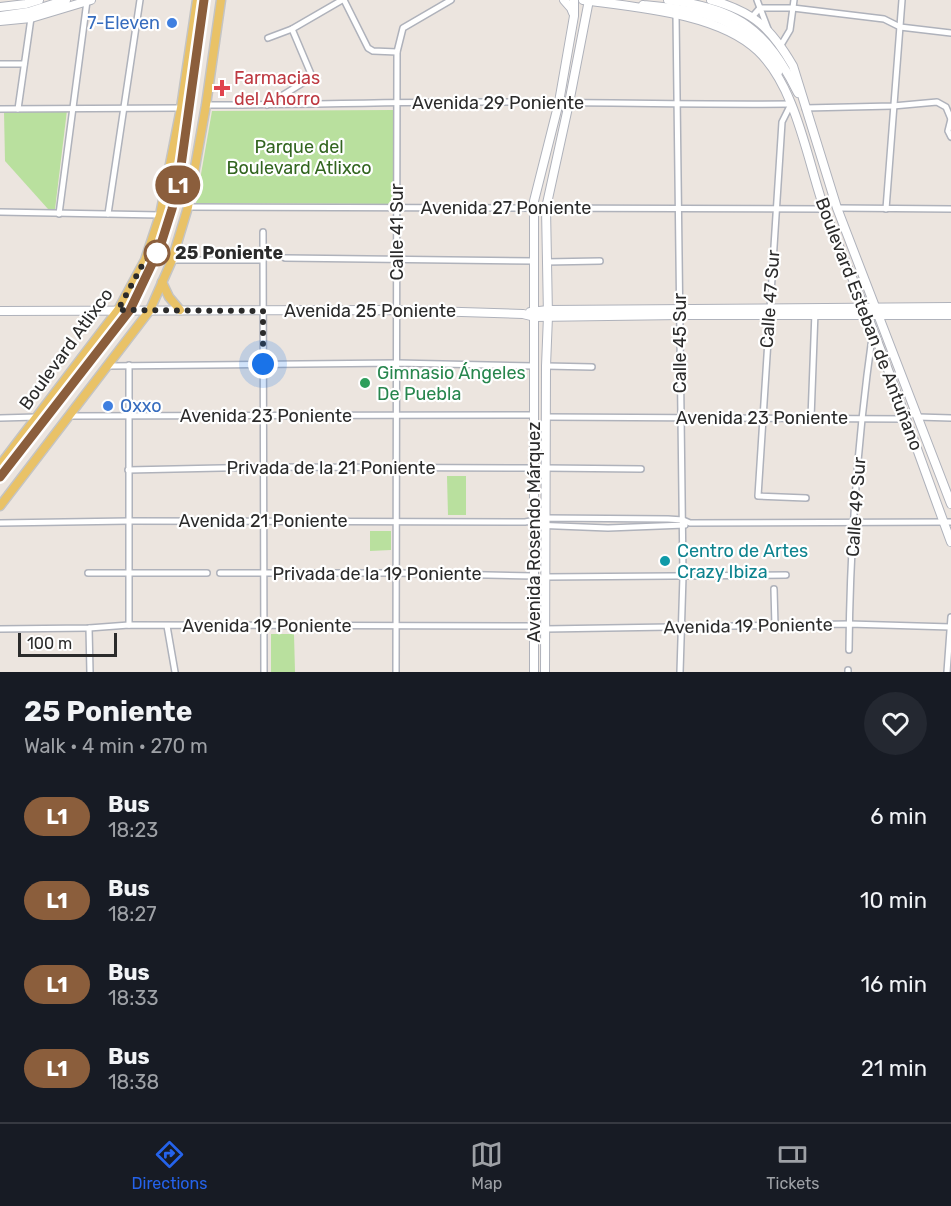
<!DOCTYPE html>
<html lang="en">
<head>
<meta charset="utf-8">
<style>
	:root { --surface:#171b24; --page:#242831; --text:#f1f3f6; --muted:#9ea1a6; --line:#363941; --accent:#2563eb }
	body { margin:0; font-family:Rubik,sans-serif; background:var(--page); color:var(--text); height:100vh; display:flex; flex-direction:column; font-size:22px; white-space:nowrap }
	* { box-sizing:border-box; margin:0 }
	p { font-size:20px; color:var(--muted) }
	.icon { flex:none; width:33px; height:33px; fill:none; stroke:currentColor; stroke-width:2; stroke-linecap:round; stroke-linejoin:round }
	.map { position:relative; height:672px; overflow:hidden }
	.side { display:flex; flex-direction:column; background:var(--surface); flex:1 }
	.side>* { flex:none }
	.badge { padding:0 12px; border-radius:20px; font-size:21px; line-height:39px }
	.scale { position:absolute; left:18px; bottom:15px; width:99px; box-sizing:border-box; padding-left:6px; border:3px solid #2b2b2b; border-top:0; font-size:16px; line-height:21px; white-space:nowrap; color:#2b2b2b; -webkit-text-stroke:4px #fff; paint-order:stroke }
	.you { position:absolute; width:30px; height:30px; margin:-15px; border:4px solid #fff; border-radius:50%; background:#1a73e8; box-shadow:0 0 0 9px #1a73e833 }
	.map>.badge { position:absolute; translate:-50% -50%; box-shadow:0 0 0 3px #fff }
	.round { display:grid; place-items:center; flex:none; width:63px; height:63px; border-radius:32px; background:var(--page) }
	.headline { display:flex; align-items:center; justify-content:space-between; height:102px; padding:0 24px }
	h1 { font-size:28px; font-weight:700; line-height:45px }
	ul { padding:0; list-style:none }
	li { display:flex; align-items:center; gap:18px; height:84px; padding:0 24px }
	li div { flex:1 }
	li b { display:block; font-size:22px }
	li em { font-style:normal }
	li .badge { min-width:66px; font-weight:700; text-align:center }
	.tab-bar { display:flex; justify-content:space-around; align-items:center; height:84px; border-top:2px solid var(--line); background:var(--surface); font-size:16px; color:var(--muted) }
	.tab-bar a { display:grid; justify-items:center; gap:3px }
	.tab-bar .current { color:var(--accent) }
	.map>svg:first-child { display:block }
</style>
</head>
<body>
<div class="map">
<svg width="951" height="672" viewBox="0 0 951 672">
	<rect width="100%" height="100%" fill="#ece5df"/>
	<g fill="#b9e09e">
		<path d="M67,110l-12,99h-7l-43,-48 -1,-50z"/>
		<path d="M393,110v94l-197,-1 16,-92z"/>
		<path d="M447,476h19v39h-18z"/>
		<path d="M370,531h21v19l-21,1z"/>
		<path d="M271,634h23l1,38h-24z"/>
	</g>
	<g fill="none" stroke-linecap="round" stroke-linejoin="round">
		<defs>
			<g id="minor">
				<path d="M344,0l24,48 5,3 24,1"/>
				<path d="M757,0l11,29"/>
				<path d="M676,15l7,561 -3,96"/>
				<path d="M752,17l8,-9h33l91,11 16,8 51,6"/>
				<path d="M268,38l24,-9 50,-29"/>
				<path d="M781,45l9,-15 4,-30"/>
				<path d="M0,64h24"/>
				<path d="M791,104l-9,18 -24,374 48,2"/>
				<path d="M206,105c91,0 181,-3 272,-3 104,0 209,3 313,2"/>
				<path d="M267,105l42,-26 2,-5 -19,-45"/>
				<path d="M805,108l88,-2 44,-4 9,5 5,12"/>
				<path d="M0,109l181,-1"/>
				<path d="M18,109l13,-91"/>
				<path d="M951,119l-3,12 3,6"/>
				<path d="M188,207l637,2"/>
				<path d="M837,208l114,1"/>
				<path d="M886,209l16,-209"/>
				<path d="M0,212l160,3"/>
				<path d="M59,214l28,-213"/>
				<path d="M108,214l32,-214"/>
				<path d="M263,232l1,440"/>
				<path d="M285,258l249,3"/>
				<path d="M172,260h91"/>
				<path d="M546,262l54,-1"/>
				<path d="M129,365v260"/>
				<path d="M109,366l288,-3 137,3"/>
				<path d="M546,366l46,1"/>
				<path d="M69,416l465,-1"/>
				<path d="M546,417l359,2"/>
				<path d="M918,417l33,1"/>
				<path d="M0,418l37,-1"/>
				<path d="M811,418l4,-106"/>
				<path d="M545,468l96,1"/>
				<path d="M128,470l146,-3 260,1"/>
				<path d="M0,523l129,-2 396,1 21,-4 122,1 15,1 7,3 261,-1"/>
				<path d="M533,525l75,3 77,-3"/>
				<path d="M88,573h119"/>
				<path d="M220,573h177l137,3"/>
				<path d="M546,577l240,-2"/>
				<path d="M774,589l1,37"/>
				<path d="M167,626l8,46"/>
				<path d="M89,628l1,44"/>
				<path d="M0,629l89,-1 40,-3 405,1"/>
				<path d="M545,629l304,-5 102,3"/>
				<path d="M849,650c1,-107 9,-215 24,-320"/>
				<path d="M848,670v2"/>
				<path d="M396,672l1,-620 6,-24 48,-28"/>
				<path d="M947,672l4,-55"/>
			</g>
			<g id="secondary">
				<path d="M564,0l7,8 2,5"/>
				<path d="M583,0c52,7 136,13 175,51 38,36 49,108 66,157 15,41 34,81 49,122 27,70 52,142 78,212"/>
				<path d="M668,0c70,8 99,30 130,93"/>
				<path d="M711,0c43,12 60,28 82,66l44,142 114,296"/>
				<path d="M643,5c42,4 81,7 113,37 10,9 17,17 22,30"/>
				<path d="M0,7l26,-3 13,-4"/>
				<path d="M0,16l28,-4 38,-12"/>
				<path d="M0,21l31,-3 60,-18"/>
				<path d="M0,311l397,-1 126,4 12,3 146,-2h270"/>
				<path d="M530,312l18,-2 403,-3"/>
				<path d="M534,672v-471l25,-99 15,-86v-16"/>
				<path d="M545,672l1,-306 2,-50 -2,-108 23,-105 20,-103"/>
			</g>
			<g id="primary">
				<path d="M162,282l7,15 11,13"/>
				<path d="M0,465l118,-155 27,-50 15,-45 21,-107 16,-108"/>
				<path d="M0,506l150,-196 22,-50 16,-53 18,-102 15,-105"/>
			</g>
		</defs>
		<use href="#minor" stroke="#afb2bb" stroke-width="8"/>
		<use href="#secondary" stroke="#afb2bb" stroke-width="10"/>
		<use href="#primary" stroke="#c4c4c4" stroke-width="11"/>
		<use href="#minor" stroke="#fff" stroke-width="5"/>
		<use href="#secondary" stroke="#fff" stroke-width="8"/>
		<use href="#primary" stroke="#e9c267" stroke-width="8"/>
	</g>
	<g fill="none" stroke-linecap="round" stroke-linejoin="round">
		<defs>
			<path id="line" d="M0,477l130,-167 30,-63 12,-38 8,-36 24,-173"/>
		</defs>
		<use href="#line" stroke="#fff" stroke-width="14"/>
		<use href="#line" stroke="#8b5e3c" stroke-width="9"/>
		<path stroke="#2b2b2b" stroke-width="6" stroke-dasharray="0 10.8" d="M157,253l-12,7 -27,50 145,1v53"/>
	</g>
	<g fill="#3f7fe0" stroke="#fff" stroke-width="2">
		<circle cx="172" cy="23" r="6"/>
		<circle cx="108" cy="406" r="6"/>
	</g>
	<path fill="#e0444e" stroke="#fff" stroke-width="2" d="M219 79h6v6h6v6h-6v6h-6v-6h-6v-6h6z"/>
	<circle fill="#fff" stroke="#8b5e3c" stroke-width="3" cx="157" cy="253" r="12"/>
	<circle fill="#2e9e5b" stroke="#fff" stroke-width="2" cx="365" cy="383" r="6"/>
	<circle fill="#0f9aa8" stroke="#fff" stroke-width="2" cx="665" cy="561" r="6"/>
	<g text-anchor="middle" stroke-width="4.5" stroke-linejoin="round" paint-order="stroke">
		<g font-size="18" fill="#366cbe" stroke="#fff" text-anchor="end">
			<text x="160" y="29">7-Eleven</text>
			<text x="120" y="412" text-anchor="start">Oxxo</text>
		</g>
		<g font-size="18" fill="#be3a42" stroke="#fff" text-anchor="start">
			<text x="234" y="84">Farmacias<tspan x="234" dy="21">del Ahorro</tspan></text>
		</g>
		<g font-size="18" fill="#2b2b2b" stroke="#fff">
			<text x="498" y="109">Avenida 29 Poniente</text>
			<text x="506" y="214">Avenida 27 Poniente</text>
			<text transform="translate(397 232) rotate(-90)" y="6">Calle 41 Sur</text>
			<text transform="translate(770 299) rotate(-86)" y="6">Calle 47 Sur</text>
			<text x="370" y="317">Avenida 25 Poniente</text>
			<text transform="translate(869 324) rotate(69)" y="6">Boulevard Esteban de Antuñano</text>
			<text transform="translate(680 343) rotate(-90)" y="6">Calle 45 Sur</text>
			<text transform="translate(66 349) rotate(-54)" y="6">Boulevard Atlixco</text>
			<text x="266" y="422">Avenida 23 Poniente</text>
			<text x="762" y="424">Avenida 23 Poniente</text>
			<text x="331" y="474">Privada de la 21 Poniente</text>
			<text transform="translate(856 507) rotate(-86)" y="6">Calle 49 Sur</text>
			<text x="263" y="527">Avenida 21 Poniente</text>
			<text transform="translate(534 532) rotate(-90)" y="6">Avenida Rosendo Márquez</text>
			<text x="377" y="580">Privada de la 19 Poniente</text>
			<text x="267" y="632">Avenida 19 Poniente</text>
			<text transform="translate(748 626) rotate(-1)" y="6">Avenida 19 Poniente</text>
		</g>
		<g font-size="18" fill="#32651f" stroke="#fff">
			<text x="299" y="153">Parque del<tspan x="299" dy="21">Boulevard Atlixco</tspan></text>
		</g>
		<g font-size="18" font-weight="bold" fill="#2b2b2b" stroke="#fff" text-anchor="start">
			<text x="175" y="259">25 Poniente</text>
		</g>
		<g font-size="18" fill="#27864d" stroke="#fff" text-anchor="start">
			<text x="377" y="379">Gimnasio Ángeles<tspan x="377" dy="21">De Puebla</tspan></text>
		</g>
		<g font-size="18" fill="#0d838f" stroke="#fff" text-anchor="start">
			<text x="677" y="557">Centro de Artes<tspan x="677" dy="21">Crazy Ibiza</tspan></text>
		</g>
	</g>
</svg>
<div class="scale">100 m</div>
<div class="you" style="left:263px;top:364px"></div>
<b class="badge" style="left:178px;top:185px;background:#8b5e3c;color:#fff">L1</b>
</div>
<section class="side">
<div class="headline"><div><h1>25 Poniente</h1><p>Walk · 4 min · 270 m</p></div><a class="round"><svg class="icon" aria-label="heart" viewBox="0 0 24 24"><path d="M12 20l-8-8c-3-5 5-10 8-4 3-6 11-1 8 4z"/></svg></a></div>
<ul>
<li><span class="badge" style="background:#8b5e3c;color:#fff">L1</span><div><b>Bus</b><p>18:23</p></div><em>6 min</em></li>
<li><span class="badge" style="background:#8b5e3c;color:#fff">L1</span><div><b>Bus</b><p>18:27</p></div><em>10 min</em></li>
<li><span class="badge" style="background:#8b5e3c;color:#fff">L1</span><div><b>Bus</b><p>18:33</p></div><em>16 min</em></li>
<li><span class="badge" style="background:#8b5e3c;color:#fff">L1</span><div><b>Bus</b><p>18:38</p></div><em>21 min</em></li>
</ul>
</section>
<nav class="tab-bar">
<a class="current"><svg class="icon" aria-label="directions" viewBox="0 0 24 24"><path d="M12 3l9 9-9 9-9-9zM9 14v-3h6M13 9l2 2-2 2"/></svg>Directions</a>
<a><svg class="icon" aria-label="map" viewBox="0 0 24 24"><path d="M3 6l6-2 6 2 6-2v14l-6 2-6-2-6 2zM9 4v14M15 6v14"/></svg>Map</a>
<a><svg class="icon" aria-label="tickets" viewBox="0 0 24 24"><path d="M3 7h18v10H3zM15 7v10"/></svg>Tickets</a>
</nav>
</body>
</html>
